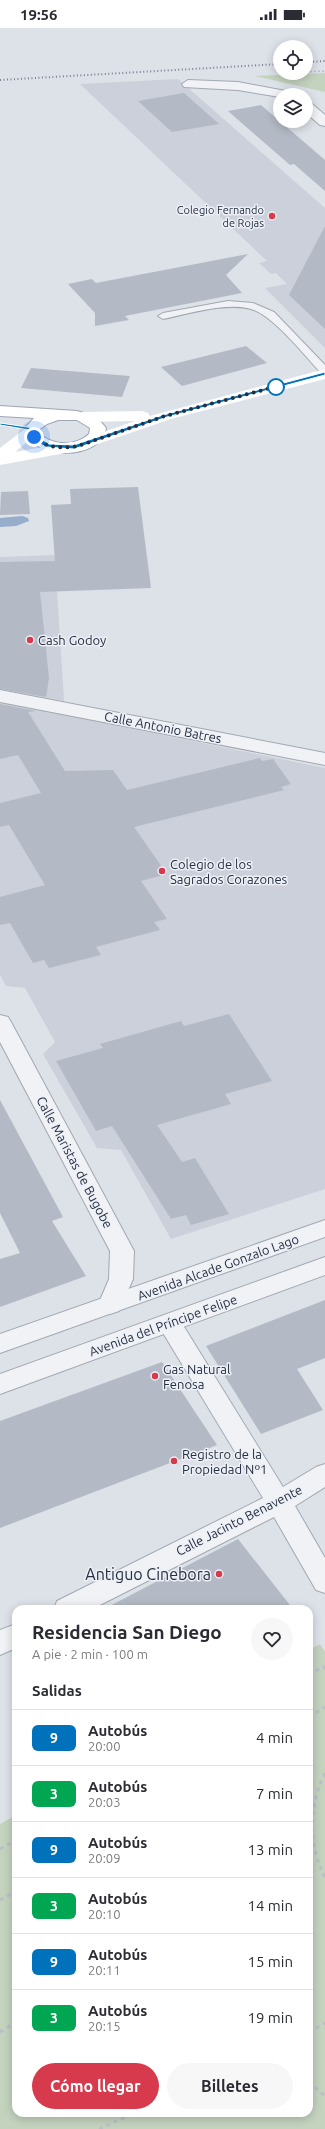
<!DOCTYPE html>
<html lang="es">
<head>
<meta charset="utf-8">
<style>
	:root { --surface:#fff; --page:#f7f7f7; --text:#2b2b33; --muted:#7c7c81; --line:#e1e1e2; --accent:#d63a4c }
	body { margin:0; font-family:Ubuntu,sans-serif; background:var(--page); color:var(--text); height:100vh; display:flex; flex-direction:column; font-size:15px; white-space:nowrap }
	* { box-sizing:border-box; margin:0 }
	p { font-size:13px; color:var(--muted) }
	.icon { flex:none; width:22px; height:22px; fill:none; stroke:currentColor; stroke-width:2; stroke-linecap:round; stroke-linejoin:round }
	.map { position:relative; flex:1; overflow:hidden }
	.drawer { position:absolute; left:12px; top:1577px; width:301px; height:512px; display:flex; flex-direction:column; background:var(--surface); border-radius:12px; box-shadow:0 2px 10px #0003 }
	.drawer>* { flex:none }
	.badge { padding:0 8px; border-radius:6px; font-size:14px; line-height:26px }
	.controls { position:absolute; left:273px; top:12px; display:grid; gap:8px }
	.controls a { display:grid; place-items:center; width:40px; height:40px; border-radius:50%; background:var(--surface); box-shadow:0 2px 10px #0003; font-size:20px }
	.you { position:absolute; width:20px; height:20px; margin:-10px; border:3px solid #fff; border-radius:50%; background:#1a73e8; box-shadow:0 0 0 6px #1a73e833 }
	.map>.badge { position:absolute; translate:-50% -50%; box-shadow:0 0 0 2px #fff }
	h2 { padding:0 20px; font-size:15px; line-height:36px }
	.round { display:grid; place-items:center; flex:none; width:42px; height:42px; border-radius:21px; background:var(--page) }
	.headline { display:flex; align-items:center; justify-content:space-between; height:68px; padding:0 20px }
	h1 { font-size:19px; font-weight:700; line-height:30px }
	.primary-button { display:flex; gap:8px; margin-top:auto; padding:8px 20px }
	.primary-button a { flex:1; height:46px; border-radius:24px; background:var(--accent); color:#fff; font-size:16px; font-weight:700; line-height:46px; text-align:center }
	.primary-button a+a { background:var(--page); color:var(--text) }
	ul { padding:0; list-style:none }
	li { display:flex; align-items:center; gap:12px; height:56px; padding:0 20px; border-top:1px solid var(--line) }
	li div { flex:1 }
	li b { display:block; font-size:15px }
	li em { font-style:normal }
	li .badge { min-width:44px; font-weight:700; text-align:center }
	.status { display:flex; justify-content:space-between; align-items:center; height:28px; padding:0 20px; background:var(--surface); direction:ltr }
	.status svg { height:11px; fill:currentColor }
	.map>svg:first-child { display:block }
</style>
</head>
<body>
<div class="status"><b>19:56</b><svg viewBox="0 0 49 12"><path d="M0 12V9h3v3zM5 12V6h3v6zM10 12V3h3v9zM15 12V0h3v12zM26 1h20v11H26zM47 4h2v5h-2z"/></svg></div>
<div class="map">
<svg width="325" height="2101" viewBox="0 0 325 2101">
	<rect width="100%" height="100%" fill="#dde1e8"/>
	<g fill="#cbd0da">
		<path d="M178,51l147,129v140l-60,-60 22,-4 -11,-11 -5,1 -12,-11 8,-2 -187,-177z"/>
		<path d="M55,527l2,36 7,110 -64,-12v-132z"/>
		<path d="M0,674l325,66v421l-154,50 -50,-89 -24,-2 -54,-94 12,-12 -30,-54 -19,-2 -6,-11z"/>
	</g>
	<g fill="#c3d3be">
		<path d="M325,45v19l-70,-16z"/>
		<path d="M320,1616l5,8v477h-325v-305l16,-9v298h293v-463z"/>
	</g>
	<path fill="#96aecb" d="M22,488l6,2 1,3 -13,5 -16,1v-9z"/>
	<g fill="#b4bac5">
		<path d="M184,65l35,31 -47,8 -34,-31z"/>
		<path d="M261,77l64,55v31l-31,-27 -4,1 -62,-54z"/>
		<path d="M325,198v103l-36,-34z"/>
		<path d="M248,226l-22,21 16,18 -117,23 4,4 -34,6v-13l-27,-29 24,-5 4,4z"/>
		<path d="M246,318l21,17 -85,23 -21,-19z"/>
		<path d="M31,340l99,8 -8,21 -101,-9z"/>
		<path d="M138,459l13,101 -111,4 9,86 -3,19 -46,-8v-127l55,-1 -4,-56 20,-1 -1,-15z"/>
		<path d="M28,463l2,23 -30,1 1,-23z"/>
		<path d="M0,676l36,7 -8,1 37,59 48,-1 14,20 133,-32 2,3 11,-2 18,25 -10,3 3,3 -150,37 33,47 -26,7 26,38 -13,3 6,8 -64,17 5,8 -52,13 -5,-8 -11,3 -23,-40 -10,2v-28l45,-12 -36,-60 -9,2v-24l41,-10 -23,-38 -18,4z"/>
		<path d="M229,986l43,67 -47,13 6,10 -74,21 25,37 13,-4 34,56 -38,11 -5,-10 -15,4 -59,-93 -16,5 -40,-70 47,-13 -3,-4 81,-23 3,5z"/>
		<path d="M0,1072l63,117 -11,4 34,55 -86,31v-48l20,-6 -20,-40z"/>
		<path d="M325,1272v58l-28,11 26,41 -62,24 -55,-88z"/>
		<path d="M162,1334l55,83 -217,83v-107z"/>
		<path d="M238,1511l55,70h-189z"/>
	</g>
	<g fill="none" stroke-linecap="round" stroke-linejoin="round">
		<defs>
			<path id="service" d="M228,273l25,2 21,9 51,53v9l-4,-1c-16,-17 -48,-58 -70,-64 -24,-7 -63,5 -88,10l-5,-3 5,-3z"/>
			<g id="minor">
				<path d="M188,52l50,2 53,10 1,3h-12v2l-42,-7 -54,-3 -2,-3z"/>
				<path d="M306,74l5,1 14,12v11l-5,-1 -14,-12z"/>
				<path d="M0,662l325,63v12l-325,-63z"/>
				<path d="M0,987l8,2 3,5 123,229 -1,28 -14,32 -9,3 -9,-3 -3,-6 11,-26 1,-28 -110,-209z"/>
				<path d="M169,1286l9,3 105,170 33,-20 9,-3v23l-30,19 30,52v35l-9,-3 -42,-73 -182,92h-38l3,-8 206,-103 -106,-175 3,-6z"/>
				<path d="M16,1596v24l-16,7v-25z"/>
			</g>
			<g id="tertiary">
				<path d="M325,1192v17l-325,116v-19z"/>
				<path d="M325,1229v18l-325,119v-20z"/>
			</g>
			<path id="primary" d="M0,378l77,5 20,6 9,11c-5,33 -74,33 -82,1l10,-11 -34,-2zM58,392h19l13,8 -1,6c-13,12 -34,12 -48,1l-1,-6 7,-5z"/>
		</defs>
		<use href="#service" stroke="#a2a8b2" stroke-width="2"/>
		<use href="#minor" stroke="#a2a8b2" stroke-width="2"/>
		<use href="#tertiary" stroke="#a2a8b2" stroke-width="2"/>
		<use href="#primary" stroke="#9ca5b5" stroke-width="2"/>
		<g stroke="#bbbfc7" stroke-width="1.5" stroke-dasharray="2 2" stroke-linecap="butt">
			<path d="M306,44l19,-1"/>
			<path d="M279,45h7"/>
		</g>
		<g stroke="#bbbfc7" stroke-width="3" stroke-dasharray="4 4" stroke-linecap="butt">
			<path d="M325,1638v7"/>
			<path d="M309,1647l15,-9"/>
			<path d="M309,1689l16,-10"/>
			<path d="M325,1745c-17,36 -17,69 0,105"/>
			<path d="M0,1821l16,-9"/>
			<path d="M309,1828l5,-4"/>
			<path d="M0,1872l16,-9"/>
			<path d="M0,2004l16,-10"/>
			<path d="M309,2004l16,-9"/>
			<path d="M309,2054l16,14"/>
			<path d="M99,2101l36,-16"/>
		</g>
		<use href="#service" fill="#f0f2f6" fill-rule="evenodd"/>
		<use href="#minor" fill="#f0f2f6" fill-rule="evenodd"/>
		<use href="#tertiary" fill="#f0f2f6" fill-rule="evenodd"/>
		<g fill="#fff" fill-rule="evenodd">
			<path d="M325,341v10l-154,40 -79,27 -6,-2 -2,-3 2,-3 49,-17 -52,1 -6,-2 -2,-3 2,-3 6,-2 59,-1 6,2 2,3z"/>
			<path d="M32,398l6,2 2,3 -25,21 56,-10 6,2 2,3 -2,3 -6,2 -71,13v-17l26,-20z"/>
		</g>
		<use href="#primary" fill="#fff" fill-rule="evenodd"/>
		<g stroke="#768093" stroke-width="2" stroke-dasharray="1 2.5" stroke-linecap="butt">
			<path d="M306,34l19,-1"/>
			<path d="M0,52l280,-16"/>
		</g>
	</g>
	<path fill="#0072bc" stroke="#fff" d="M325,344v3l-158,42 -93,32 -28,-2 -13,-7 -3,-10 -30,-5v-2l34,5 4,9 11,7 25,1 89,-30z"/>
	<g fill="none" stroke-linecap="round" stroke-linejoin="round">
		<path stroke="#262f40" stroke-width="4" stroke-dasharray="0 7.2" d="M34,409c11,11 29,12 44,9l87,-30 117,-31 -6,2"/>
	</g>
	<g fill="#d63a4c" stroke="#edf0f6" stroke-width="1.5">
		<circle cx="272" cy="188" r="4"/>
		<circle cx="30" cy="612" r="4"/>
		<circle cx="162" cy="843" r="4"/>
		<circle cx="155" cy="1348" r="4"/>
		<circle cx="174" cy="1433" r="4"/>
		<circle cx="219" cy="1546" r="4"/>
	</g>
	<circle fill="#fff" stroke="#0072bc" stroke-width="2" cx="276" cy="359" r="8"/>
	<g text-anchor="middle" stroke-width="3" stroke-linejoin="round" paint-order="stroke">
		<g font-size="11" fill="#262f40" stroke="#edf0f6" text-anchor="end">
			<text x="264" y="186">Colegio Fernando<tspan x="264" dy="13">de Rojas</tspan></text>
		</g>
		<g font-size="13" fill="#262f40" stroke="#edf0f6" text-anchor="start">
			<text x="38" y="617">Cash Godoy</text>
			<text x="170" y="841">Colegio de los<tspan x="170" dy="15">Sagrados Corazones</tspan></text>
			<text x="163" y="1346">Gas Natural<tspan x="163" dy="15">Fenosa</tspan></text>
			<text x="182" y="1431">Registro de la<tspan x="182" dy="15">Propiedad Nº1</tspan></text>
		</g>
		<g font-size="13" fill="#262f40" stroke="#edf0f6">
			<text transform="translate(163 699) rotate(11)" y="5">Calle Antonio Batres</text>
			<text transform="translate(75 1134) rotate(62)" y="5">Calle Maristas de Bugobe</text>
			<text transform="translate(218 1239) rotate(-20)" y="5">Avenida Alcade Gonzalo Lago</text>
			<text transform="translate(163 1297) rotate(-20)" y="5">Avenida del Príncipe Felipe</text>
			<text transform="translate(239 1492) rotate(-27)" y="5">Calle Jacinto Benavente</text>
		</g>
		<g font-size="16" fill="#262f40" stroke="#edf0f6" text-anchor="end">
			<text x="211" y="1552">Antiguo Cinebora</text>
		</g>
	</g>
</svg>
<div class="controls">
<a><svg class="icon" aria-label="locate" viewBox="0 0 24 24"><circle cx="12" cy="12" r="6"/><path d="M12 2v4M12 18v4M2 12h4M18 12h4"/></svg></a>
<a><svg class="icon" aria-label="layers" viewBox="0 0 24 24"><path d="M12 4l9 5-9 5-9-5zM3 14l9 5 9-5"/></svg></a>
</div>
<div class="you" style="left:34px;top:409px"></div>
<section class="drawer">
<div class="headline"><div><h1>Residencia San Diego</h1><p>A pie · 2 min · 100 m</p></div><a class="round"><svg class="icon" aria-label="heart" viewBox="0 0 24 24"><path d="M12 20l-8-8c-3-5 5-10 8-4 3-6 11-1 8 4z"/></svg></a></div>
<h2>Salidas</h2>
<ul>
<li><span class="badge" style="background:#0072bc;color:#fff">9</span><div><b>Autobús</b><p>20:00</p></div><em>4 min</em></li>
<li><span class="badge" style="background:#00a651;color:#fff">3</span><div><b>Autobús</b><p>20:03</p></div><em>7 min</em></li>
<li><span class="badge" style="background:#0072bc;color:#fff">9</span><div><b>Autobús</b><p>20:09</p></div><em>13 min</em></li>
<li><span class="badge" style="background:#00a651;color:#fff">3</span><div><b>Autobús</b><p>20:10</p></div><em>14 min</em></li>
<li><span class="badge" style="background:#0072bc;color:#fff">9</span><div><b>Autobús</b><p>20:11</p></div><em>15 min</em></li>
<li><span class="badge" style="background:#00a651;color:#fff">3</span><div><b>Autobús</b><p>20:15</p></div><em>19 min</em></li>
</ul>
<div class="primary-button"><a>Cómo llegar</a><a>Billetes</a></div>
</section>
</div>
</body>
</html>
